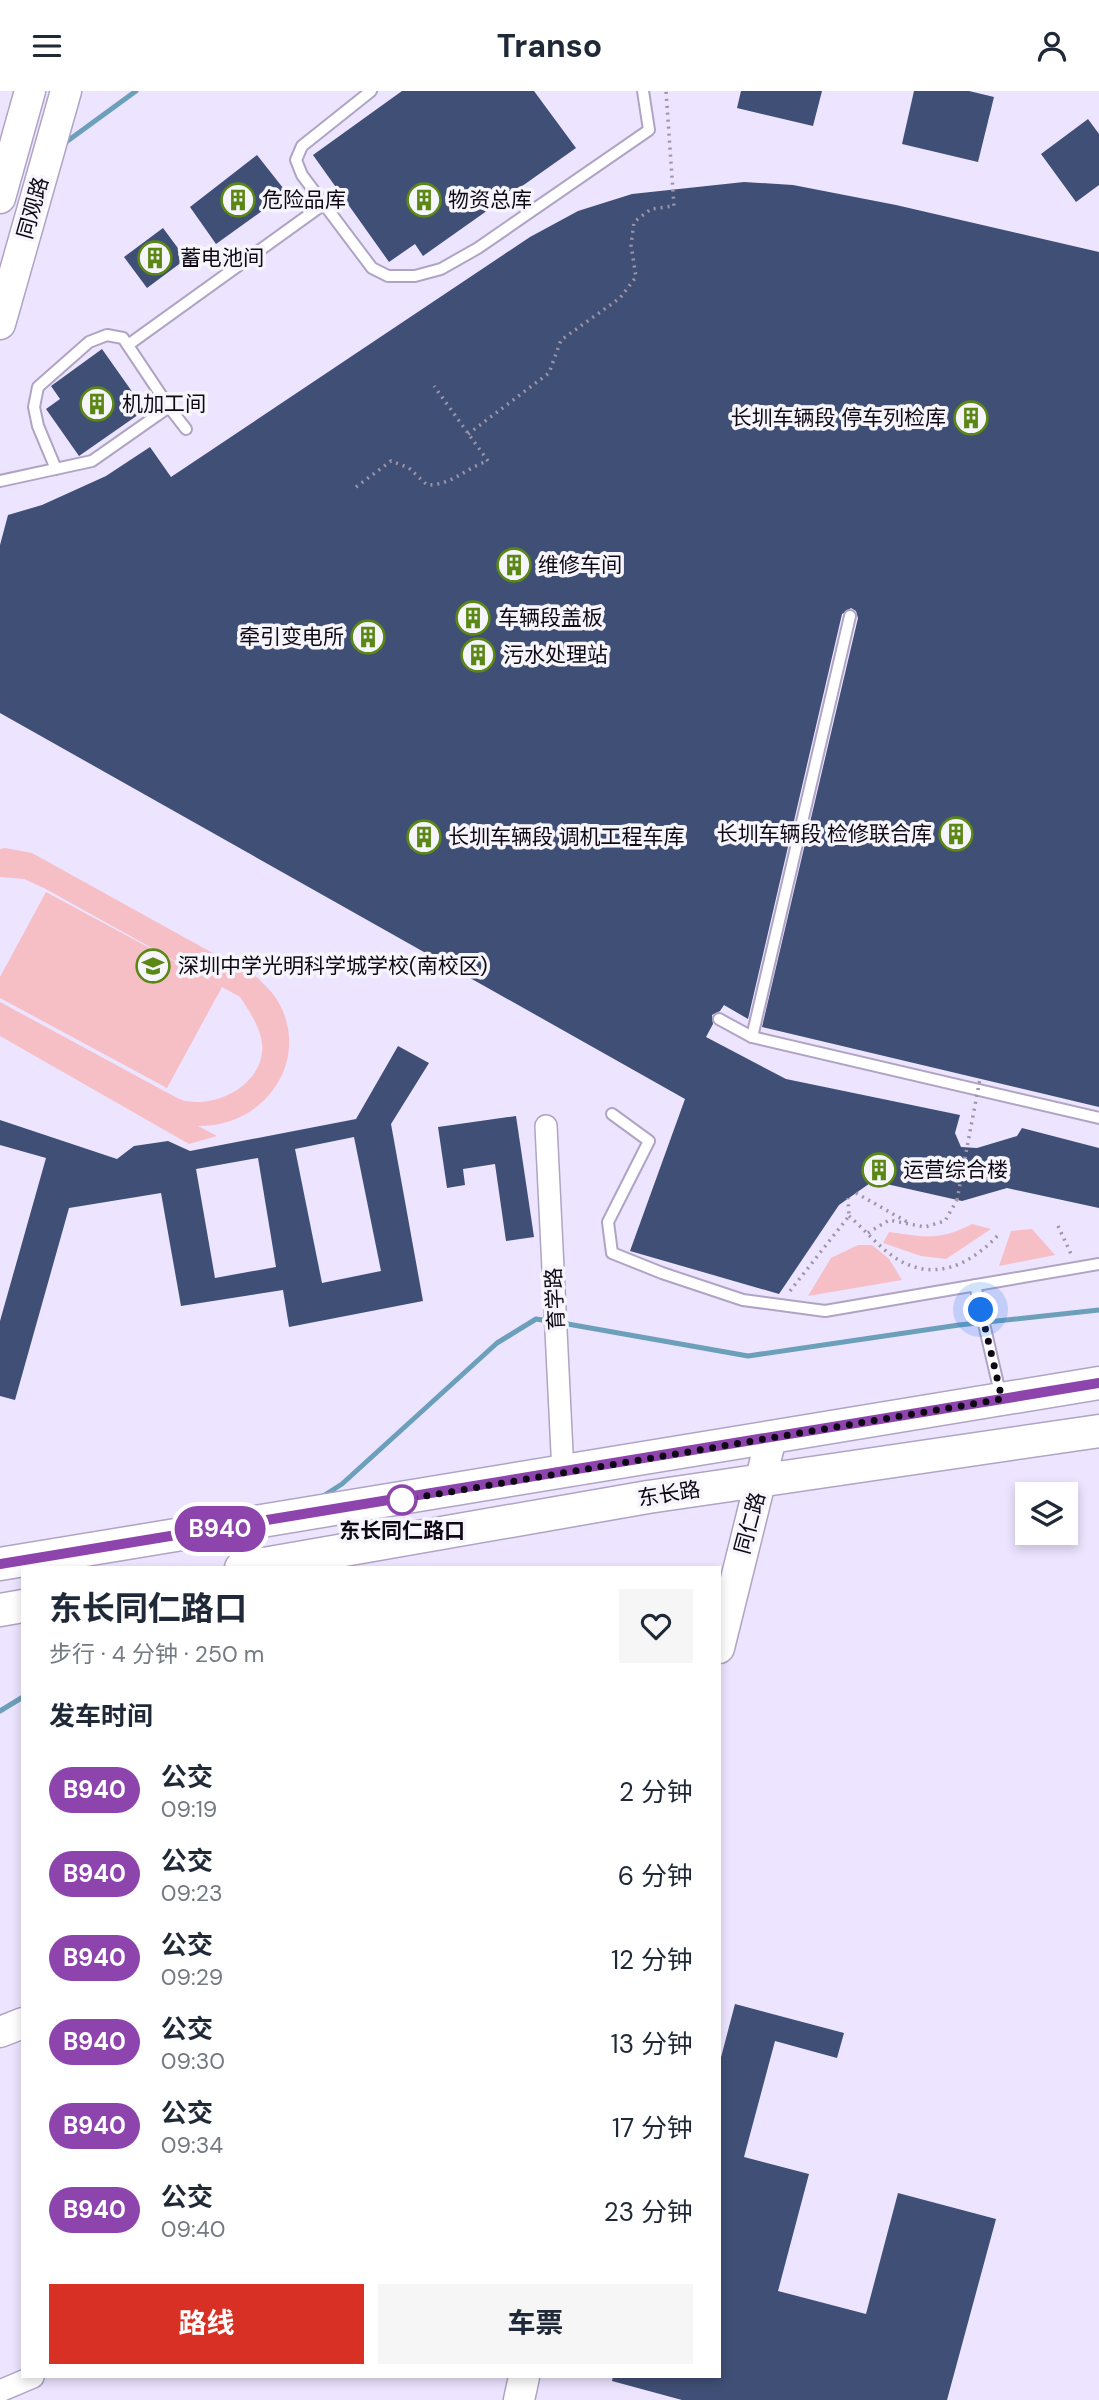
<!DOCTYPE html>
<html lang="zh">
<head>
<meta charset="utf-8">
<style>
	:root { --surface:#fff; --page:#f6f6f7; --text:#1f2937; --muted:#747a83; --accent:#d93025 }
	body { margin:0; font-family:"DM Sans","Noto Sans SC",sans-serif; background:var(--page); color:var(--text); height:100vh; display:flex; flex-direction:column; font-size:26px; white-space:nowrap }
	* { box-sizing:border-box; margin:0 }
	p { font-size:23px; color:var(--muted) }
	.icon { flex:none; width:38px; height:38px; fill:none; stroke:currentColor; stroke-width:2; stroke-linecap:round; stroke-linejoin:round }
	.map { position:relative; flex:1; overflow:hidden }
	.panel { position:absolute; left:21px; top:1475px; width:700px; height:812px; display:flex; flex-direction:column; background:var(--surface); border-radius:0px; box-shadow:0 4px 10px #0003 }
	.panel>* { flex:none }
	.badge { padding:0 14px; border-radius:23px; font-size:24px; line-height:46px }
	.fabs { position:absolute; left:1015px; top:1391px; display:grid; gap:14px }
	.fabs a { display:grid; place-items:center; width:63px; height:63px; border-radius:0px; background:var(--surface); box-shadow:0 4px 10px #0003; font-size:35px }
	.you { position:absolute; width:35px; height:35px; margin:-18px; border:5px solid #fff; border-radius:50%; background:#1a73e8; box-shadow:0 0 0 10px #1a73e833 }
	.map>.badge { position:absolute; translate:-50% -50%; box-shadow:0 0 0 4px #fff }
	h2 { padding:0 28px; font-size:26px; line-height:63px }
	.round { display:grid; place-items:center; flex:none; width:74px; height:74px; border-radius:0px; background:var(--page) }
	.headline { display:flex; align-items:center; justify-content:space-between; height:119px; padding:0 28px }
	h1 { font-size:33px; font-weight:700; line-height:52px }
	.action { display:flex; gap:14px; margin-top:auto; padding:14px 28px }
	.action a { flex:1; height:80px; border-radius:0px; background:var(--accent); color:#fff; font-size:28px; font-weight:700; line-height:80px; text-align:center }
	.action a+a { background:var(--page); color:var(--text) }
	ul { padding:0; list-style:none }
	li { display:flex; align-items:center; gap:21px; height:84px; padding:0 28px }
	li div { flex:1 }
	li b { display:block; font-size:26px }
	li em { font-style:normal }
	li .badge { min-width:77px; font-weight:700; text-align:center }
	header { display:flex; justify-content:space-between; align-items:center; height:91px; padding:0 28px; background:var(--surface); font-size:32px; font-weight:700 }
	.map>svg:first-child { display:block }
</style>
</head>
<body>
<header><svg class="icon" aria-label="menu" viewBox="0 0 24 24"><path d="M4 6h16M4 12h16M4 18h16"/></svg>Transo<svg class="icon" aria-label="person" viewBox="0 0 24 24"><circle cx="12" cy="8" r="4"/><path d="M4 21q1-7 8-7t8 7"/></svg></header>
<div class="map">
<svg width="1099" height="2309" viewBox="0 0 1099 2309">
	<rect width="100%" height="100%" fill="#ede4ff"/>
	<g fill="#f6bfc6">
		<path d="M5,757l27,5 226,125c7,8 16,15 21,25 32,59 -16,125 -81,123l19,10 -28,8 -189,-108v-34l166,90c7,3 13,8 20,9 31,6 72,-15 76,-48 3,-19 -12,-41 -22,-56l-196,-109 -20,-9 -24,-2v-28z"/>
		<path d="M46,801l176,95 -55,101 -167,-90v-21z"/>
		<path d="M972,1133l19,5 -45,30 -25,-3 -38,-13 6,-11c35,5 51,9 83,-8z"/>
		<path d="M1032,1138l23,26 -56,11 12,-35z"/>
		<path d="M858,1154h14l17,14 13,21 -94,16 23,-38z"/>
	</g>
	<g fill="none" stroke-linecap="round" stroke-linejoin="round">
		<g stroke="#6c9fba" stroke-width="5">
			<path d="M62,54l74,-54"/>
			<path d="M562,1232l186,33 211,-31 140,-15"/>
			<path d="M320,1407l22,-14 155,-141 39,-24 13,2"/>
			<path d="M0,1620l23,-14"/>
		</g>
	</g>
	<g fill="#404f76" fill-rule="evenodd">
		<path d="M402,0h132l42,57 -153,108 -8,-12 -26,18 -76,-107z"/>
		<path d="M741,0h81l-9,35 -76,-18z"/>
		<path d="M914,0h55l25,6 -16,65 -76,-18z"/>
		<path d="M1088,28l11,15v51l-23,17 -35,-48z"/>
		<path d="M257,64l30,38 -71,51 -26,-37z"/>
		<path d="M744,91l49,3 103,20 203,47v855l-337,-80 96,-409 -2,-7 -5,-3 -9,6 -94,405 -24,-14 -4,6 -8,4 1,9 -7,13 80,42 174,36 -5,18 6,14 16,1 40,-12 5,-8 77,20v60l-92,-20 -45,13 -89,-20 -34,24 -60,89 -149,-43 55,-152 -685,-386v-168l8,-30 34,-10 64,-29 44,-29 21,30 359,-240 48,-26 54,-17z"/>
		<path d="M163,137l23,31 -39,29 -23,-31z"/>
		<path d="M102,258l43,61 -66,46 -33,-47 14,-10 -9,-13z"/>
		<path d="M398,955l31,17 -38,61 32,177 -134,26 -6,-37 -102,16 -20,-113 -92,15 -54,192 -15,-4v-75l46,-163 -46,-13v-25l117,39 17,-13 34,-5 22,10 166,-32zM354,1046l27,134 -59,12 -27,-134zM258,1067l18,109 -61,11 -19,-109z"/>
		<path d="M516,1025l18,121 -28,4 -11,-77 -32,5 2,16 -18,3 -9,-61z"/>
		<path d="M735,1913l109,29 -7,25 -62,-17 -31,116 65,17 -31,117 88,23 32,-121 98,26 -49,181h-265l-70,-19 1,-4h106v-312z"/>
	</g>
	<g fill="none" stroke-linecap="round" stroke-linejoin="round">
		<defs>
			<g id="lane">
				<path d="M371,0l-69,55 -6,14 6,15 70,93 16,8h27l26,-7 37,-21 171,-118 -6,-39"/>
				<path d="M128,254l196,-141"/>
				<path d="M169,316l17,22"/>
				<path d="M0,390l92,-20 77,-54 -46,-69 -16,-3 -18,7 -51,45 -4,20 4,19 18,43"/>
				<path d="M850,525l-98,421 347,81"/>
				<path d="M719,928l33,18"/>
				<path d="M612,1023l37,27 -41,81 4,31 50,20 81,27 82,11 274,-47"/>
				<path d="M975,1194l26,112"/>
			</g>
			<g id="street">
				<path d="M546,1035l17,347"/>
				<path d="M0,2300l33,-14"/>
			</g>
			<g id="secondary">
				<path d="M0,107l30,-107"/>
				<path d="M0,233l66,-233"/>
				<path d="M719,1557l52,-210"/>
				<path d="M0,1941l23,-9"/>
				<path d="M519,2309l5,-23"/>
			</g>
			<g id="primary">
				<path d="M0,1473l1099,-181"/>
				<path d="M241,1477l407,-71 451,-66"/>
				<path d="M0,1519l23,-4"/>
			</g>
		</defs>
		<use href="#lane" stroke="#afa4c4" stroke-width="14"/>
		<use href="#street" stroke="#afa4c4" stroke-width="24"/>
		<use href="#secondary" stroke="#afa4c4" stroke-width="33"/>
		<use href="#primary" stroke="#afa4c4" stroke-width="35"/>
		<g stroke="#9c94a9" stroke-width="3.5" stroke-dasharray="2 5" stroke-linecap="butt">
			<path d="M356,396l35,-26 18,7 18,17c26,0 38,-17 61,-24l-54,-75"/>
			<path d="M856,1102l53,30"/>
			<path d="M849,1125c15,13 29,30 45,41 40,27 78,7 106,-24"/>
			<path d="M1058,1135l14,30"/>
			<path d="M868,1142l21,-13 36,7 20,-6 12,-21"/>
			<path d="M790,1200l59,-75 -1,-18"/>
		</g>
		<use href="#lane" stroke="#fff" stroke-width="10"/>
		<use href="#street" stroke="#fff" stroke-width="21"/>
		<use href="#secondary" stroke="#fff" stroke-width="30"/>
		<use href="#primary" stroke="#fff" stroke-width="32"/>
		<g stroke="#9c94a9" stroke-width="3.5" stroke-dasharray="2 5" stroke-linecap="butt">
			<path d="M468,343l81,-61 12,-33 59,-42 16,-21 -5,-32 3,-23 17,-13 23,-3 -8,-115"/>
			<path d="M957,1109l23,-121"/>
		</g>
	</g>
	<g fill="none" stroke-linecap="round" stroke-linejoin="round">
		<defs>
			<path id="line" d="M0,1473l1099,-181"/>
		</defs>
		<use href="#line" stroke="#fff" stroke-width="16"/>
		<use href="#line" stroke="#8e44ad" stroke-width="10"/>
		<path stroke="#0e0914" stroke-width="7" stroke-dasharray="0 12.6" d="M402,1409l600,-101 -21,-89"/>
	</g>
	<defs>
		<symbol id="building-ring" viewBox="-11 -11 22 22"><circle r="9.5" fill="#f7f5fc" stroke="#5b8715" stroke-width="1.5"/><path d="M-4-6H4V6H1V3H-1V6H-4ZM-2.5-4.3h1.7v1.8h-1.7ZM.8-4.3h1.7v1.8H.8ZM-2.5-1h1.7V.8h-1.7ZM.8-1h1.7V.8H.8Z" fill="#5b8715"/></symbol>
		<symbol id="school-ring" viewBox="-11 -11 22 22"><circle r="9.5" fill="#f7f5fc" stroke="#5b8715" stroke-width="1.5"/><path d="M0-5L7-2L0 1L-7-2ZM-4 1L0 2.5L4 1V4Q0 6-4 4Z" fill="#5b8715"/></symbol>
	</defs>
	<g fill-rule="evenodd">
		<use href="#building-ring" x="219" y="90" width="38" height="38"/>
		<use href="#building-ring" x="405" y="90" width="38" height="38"/>
		<use href="#building-ring" x="136" y="148" width="38" height="38"/>
		<use href="#building-ring" x="78" y="294" width="38" height="38"/>
		<use href="#building-ring" x="952" y="308" width="38" height="38"/>
		<use href="#building-ring" x="495" y="455" width="38" height="38"/>
		<use href="#building-ring" x="454" y="508" width="38" height="38"/>
		<use href="#building-ring" x="349" y="527" width="38" height="38"/>
		<use href="#building-ring" x="459" y="545" width="38" height="38"/>
		<use href="#building-ring" x="937" y="724" width="38" height="38"/>
		<use href="#building-ring" x="405" y="727" width="38" height="38"/>
		<use href="#school-ring" x="134" y="856" width="38" height="38"/>
		<use href="#building-ring" x="860" y="1060" width="38" height="38"/>
	</g>
	<circle fill="#fff" stroke="#8e44ad" stroke-width="3.5" cx="402" cy="1409" r="14"/>
	<g text-anchor="middle" stroke-width="7" stroke-linejoin="round" paint-order="stroke">
		<g font-size="21" fill="#0e0914" stroke="#f7f5fc" text-anchor="start">
			<text x="262" y="116">危险品库</text>
			<text x="448" y="116">物资总库</text>
			<text x="180" y="174">蓄电池间</text>
			<text x="122" y="320">机加工间</text>
			<text x="946" y="334" text-anchor="end">长圳车辆段 停车列检库</text>
			<text x="538" y="481">维修车间</text>
			<text x="498" y="534">车辆段盖板</text>
			<text x="344" y="553" text-anchor="end">牵引变电所</text>
			<text x="503" y="571">污水处理站</text>
			<text x="932" y="750" text-anchor="end">长圳车辆段 检修联合库</text>
			<text x="448" y="753">长圳车辆段 调机工程车库</text>
			<text x="178" y="882">深圳中学光明科学城学校(南校区)</text>
			<text x="903" y="1086">运营综合楼</text>
		</g>
		<g font-size="21" fill="#0e0914" stroke="#f7f5fc">
			<text transform="translate(33 117) rotate(-74)" y="7">同观路</text>
			<text transform="translate(555 1208) rotate(-93)" y="7">育学路</text>
			<text transform="translate(669 1403) rotate(-9)" y="7">东长路</text>
			<text transform="translate(750 1432) rotate(-75)" y="7">同仁路</text>
		</g>
		<g font-size="21" font-weight="bold" fill="#0e0914" stroke="#f7f5fc">
			<text x="402" y="1447">东长同仁路口</text>
		</g>
	</g>
</svg>
<div class="fabs">
<a><svg class="icon" aria-label="layers" viewBox="0 0 24 24"><path d="M12 4l9 5-9 5-9-5zM3 14l9 5 9-5"/></svg></a>
</div>
<div class="you" style="left:981px;top:1219px"></div>
<b class="badge" style="left:220px;top:1438px;background:#8e44ad;color:#fff">B940</b>
<section class="panel">
<div class="headline"><div><h1>东长同仁路口</h1><p>步行 · 4 分钟 · 250 m</p></div><a class="round"><svg class="icon" aria-label="heart" viewBox="0 0 24 24"><path d="M12 20l-8-8c-3-5 5-10 8-4 3-6 11-1 8 4z"/></svg></a></div>
<h2>发车时间</h2>
<ul>
<li><span class="badge" style="background:#8e44ad;color:#fff">B940</span><div><b>公交</b><p>09:19</p></div><em>2 分钟</em></li>
<li><span class="badge" style="background:#8e44ad;color:#fff">B940</span><div><b>公交</b><p>09:23</p></div><em>6 分钟</em></li>
<li><span class="badge" style="background:#8e44ad;color:#fff">B940</span><div><b>公交</b><p>09:29</p></div><em>12 分钟</em></li>
<li><span class="badge" style="background:#8e44ad;color:#fff">B940</span><div><b>公交</b><p>09:30</p></div><em>13 分钟</em></li>
<li><span class="badge" style="background:#8e44ad;color:#fff">B940</span><div><b>公交</b><p>09:34</p></div><em>17 分钟</em></li>
<li><span class="badge" style="background:#8e44ad;color:#fff">B940</span><div><b>公交</b><p>09:40</p></div><em>23 分钟</em></li>
</ul>
<div class="action"><a>路线</a><a>车票</a></div>
</section>
</div>
</body>
</html>
